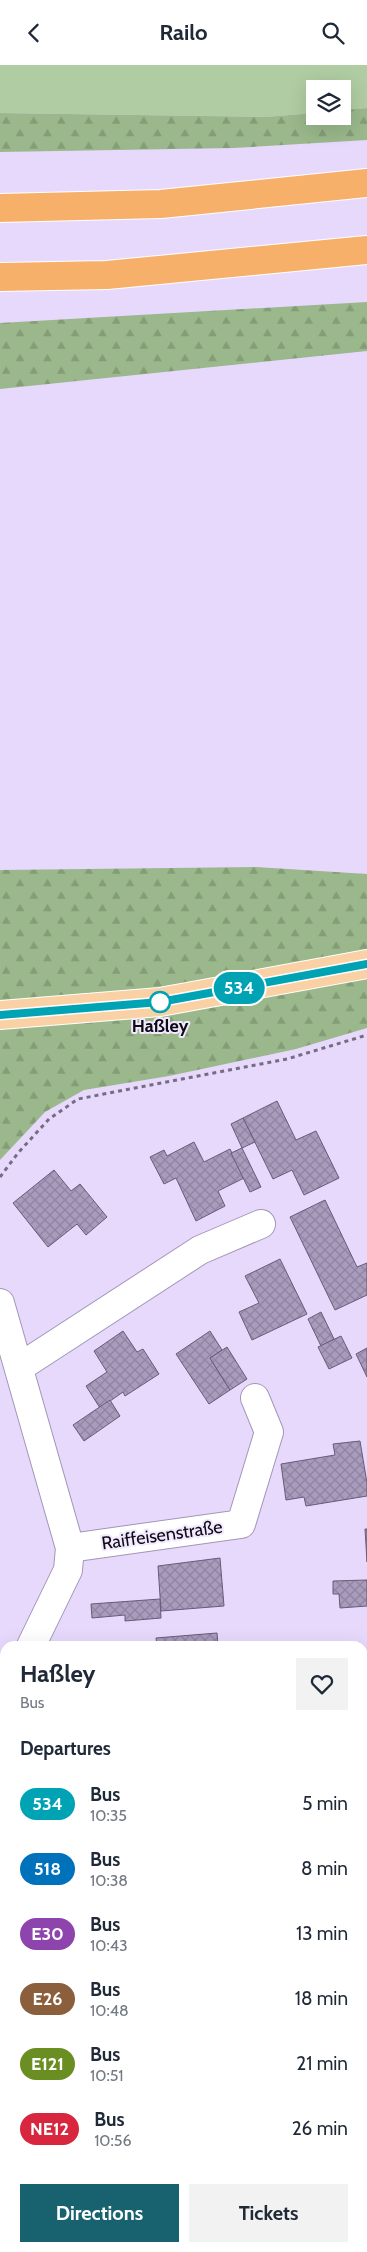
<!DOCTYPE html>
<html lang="en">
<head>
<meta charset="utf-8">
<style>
	:root { --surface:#fff; --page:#f2f2f3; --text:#1f2937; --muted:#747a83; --accent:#18626f }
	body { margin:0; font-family:Cabin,sans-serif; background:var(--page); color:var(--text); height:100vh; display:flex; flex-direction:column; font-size:19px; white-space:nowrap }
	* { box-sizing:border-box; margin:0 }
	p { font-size:16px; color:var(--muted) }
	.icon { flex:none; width:28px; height:28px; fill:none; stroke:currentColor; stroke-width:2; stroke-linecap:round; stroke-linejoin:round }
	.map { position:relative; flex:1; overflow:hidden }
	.drawer { position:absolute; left:0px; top:1576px; width:368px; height:611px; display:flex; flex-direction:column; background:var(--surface); border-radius:15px 15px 0 0; box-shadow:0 5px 20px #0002 }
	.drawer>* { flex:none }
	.badge { padding:0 10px; border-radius:16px; font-size:18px; line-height:32px }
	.controls { position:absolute; left:306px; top:15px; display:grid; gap:10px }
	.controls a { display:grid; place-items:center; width:45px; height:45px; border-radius:0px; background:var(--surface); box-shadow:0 5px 20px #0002; font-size:25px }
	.map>.badge { position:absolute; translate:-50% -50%; box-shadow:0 0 0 2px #fff }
	h2 { padding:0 20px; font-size:19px; line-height:45px }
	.round { display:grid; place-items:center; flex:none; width:52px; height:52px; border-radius:0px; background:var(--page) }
	.headline { display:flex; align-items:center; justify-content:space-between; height:85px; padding:0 20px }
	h1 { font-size:24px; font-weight:700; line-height:38px }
	.action { display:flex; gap:10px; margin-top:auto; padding:10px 20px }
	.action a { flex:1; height:58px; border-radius:0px; background:var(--accent); color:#fff; font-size:20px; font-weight:700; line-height:58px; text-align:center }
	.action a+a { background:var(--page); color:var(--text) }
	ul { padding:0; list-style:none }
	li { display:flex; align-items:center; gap:15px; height:65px; padding:0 20px }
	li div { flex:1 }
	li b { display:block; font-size:19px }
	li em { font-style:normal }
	li .badge { min-width:55px; font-weight:700; text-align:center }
	header { display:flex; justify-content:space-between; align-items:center; height:65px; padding:0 20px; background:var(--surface); font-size:22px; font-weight:700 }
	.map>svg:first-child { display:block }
</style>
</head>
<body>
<header><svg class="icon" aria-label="back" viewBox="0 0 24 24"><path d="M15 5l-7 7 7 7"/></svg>Railo<svg class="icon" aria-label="search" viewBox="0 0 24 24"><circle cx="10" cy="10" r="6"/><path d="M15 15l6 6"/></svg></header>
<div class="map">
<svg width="367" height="2187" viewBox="0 0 367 2187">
	<defs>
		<pattern id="forest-firs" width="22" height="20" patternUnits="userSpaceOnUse" patternTransform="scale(1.25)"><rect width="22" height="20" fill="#9ab88b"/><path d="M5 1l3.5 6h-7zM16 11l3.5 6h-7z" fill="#849d77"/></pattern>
		<pattern id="building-cross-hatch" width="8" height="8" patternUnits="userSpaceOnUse" patternTransform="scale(1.25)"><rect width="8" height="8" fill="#a89bbc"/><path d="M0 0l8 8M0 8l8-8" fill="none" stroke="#8f84a1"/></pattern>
	</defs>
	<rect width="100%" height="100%" fill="#e7d9fc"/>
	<path fill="#b0cca2" d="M0,0h367v43l-24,2 -1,-21h-27v24l-50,4 -265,-4z"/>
	<g fill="url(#forest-firs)">
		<path d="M367,43v32l-133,8 -234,4v-39l265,4 50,-4v3h27l1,-6z"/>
		<path d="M367,237v49l-367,38v-66z"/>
		<path d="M256,802l111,7v154l-71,21 -127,27 -85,14 -39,22 -45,48v-290z"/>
	</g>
	<g fill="url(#building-cross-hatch)" stroke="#685b79">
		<path d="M277,1036l19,39 20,-9 23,47 -35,17 -12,-25 -19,9 -30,-61z"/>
		<path d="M243,1053l12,24 -13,6 -11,-24z"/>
		<path d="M194,1077l10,20 26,-13 14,29 -26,13 7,15 -29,15 -20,-43 -12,6 -14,-27 14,-7 3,6z"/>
		<path d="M242,1083l19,39 -11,5 -19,-39z"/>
		<path d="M54,1105l17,21 9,-7 27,33 -21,18 -9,-11 -29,23 -35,-44z"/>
		<path d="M325,1135l32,67 10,-4v32l-32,15 -45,-93z"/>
		<path d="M280,1194l27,55 -55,26 -13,-28 20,-9 -14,-27z"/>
		<path d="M321,1247l13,27 -13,7 -13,-27z"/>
		<path d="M123,1266l14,21 6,-3 16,25 -34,22 -2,-4 -23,16 -14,-22 21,-14 -13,-21z"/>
		<path d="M210,1266l12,19 -12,8 20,32 -21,14 -33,-50z"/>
		<path d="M341,1271l11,22 -23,11 -11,-22z"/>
		<path d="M227,1282l20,32 -17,11 -20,-32z"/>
		<path d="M367,1283v29l-11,-23z"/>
		<path d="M110,1335l10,16 -36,25 -11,-16z"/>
		<path d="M360,1376l7,42v13l-61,10 -2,-9 -18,3 -5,-36 54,-9 -2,-11z"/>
		<path d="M365,1464h2v33z"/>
		<path d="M220,1493l4,48 -63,5 -3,-45z"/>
		<path d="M367,1515v26l-27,2 -1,-14h-6v-13z"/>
		<path d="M160,1534l1,19 -36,3v-6l-33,3 -1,-14z"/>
		<path d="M217,1568l1,13h-61l-1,-8z"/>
		<path d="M360,1578l1,3h-17v-2z"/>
		<path d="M362,1586h5v20h-4l4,46h-5z"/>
		<rect x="362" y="1741" width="5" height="48"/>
		<path d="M362,1900l5,3v55l-5,7z"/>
		<path d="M362,2011l5,3v18l-4,6 4,2v24l-5,8z"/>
		<path d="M150,2182h78l-3,5h-77z"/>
		<path d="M252,2182h71l-3,5h-67l-3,-1z"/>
	</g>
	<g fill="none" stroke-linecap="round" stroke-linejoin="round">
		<defs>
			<g id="minor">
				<path d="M0,1238l70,245 -2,22 -37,76"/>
				<path d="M20,1302l180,-117 61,-26"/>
				<path d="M70,1483l171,-24 28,-92 -14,-34"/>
				<path d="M0,1657l5,124"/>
				<path d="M0,1838l5,-28"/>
				<path d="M362,1853l5,1"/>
			</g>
			<path id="major" d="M0,950l160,-13 207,-38"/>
			<g id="highway">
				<path d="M0,143l161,-4 206,-21"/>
				<path d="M0,212l107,-2 260,-25"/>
			</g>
		</defs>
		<use href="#minor" stroke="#a396b7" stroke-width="30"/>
		<use href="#major" stroke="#fff" stroke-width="30"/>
		<use href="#highway" stroke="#fff" stroke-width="30"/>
		<path stroke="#766d83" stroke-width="3" stroke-dasharray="4 4" stroke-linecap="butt" d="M0,1112l18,-24 31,-34 29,-20 209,-40 80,-24"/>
		<use href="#minor" stroke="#fff" stroke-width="28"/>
		<use href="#major" stroke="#fad0a5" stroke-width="28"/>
		<use href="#highway" stroke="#f7b069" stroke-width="28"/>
	</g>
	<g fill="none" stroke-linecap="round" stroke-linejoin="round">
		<defs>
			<path id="line" d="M0,950l160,-13 207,-38"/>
		</defs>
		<use href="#line" stroke="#fff" stroke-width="11"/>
		<use href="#line" stroke="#00a3b4" stroke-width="8"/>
	</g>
	<circle fill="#fff" stroke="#00a3b4" stroke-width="2.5" cx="160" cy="937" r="10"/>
	<g text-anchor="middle" stroke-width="4" stroke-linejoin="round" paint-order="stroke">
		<g font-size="18" font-weight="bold" fill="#0f0a15" stroke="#f1e9fe">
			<text x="160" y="967">Haßley</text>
		</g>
		<g font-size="18" fill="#0f0a15" stroke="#f1e9fe">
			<text transform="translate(162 1470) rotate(-8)" y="6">Raiffeisenstraße</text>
		</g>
	</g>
</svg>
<div class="controls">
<a><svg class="icon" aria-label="layers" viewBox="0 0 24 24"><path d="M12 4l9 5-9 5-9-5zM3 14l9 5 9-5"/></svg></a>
</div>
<b class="badge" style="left:239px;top:923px;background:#00a3b4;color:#fff">534</b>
<section class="drawer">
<div class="headline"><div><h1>Haßley</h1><p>Bus</p></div><a class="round"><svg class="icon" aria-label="heart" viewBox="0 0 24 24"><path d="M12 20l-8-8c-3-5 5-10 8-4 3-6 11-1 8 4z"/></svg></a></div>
<h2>Departures</h2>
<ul>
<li><span class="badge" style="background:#00a3b4;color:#fff">534</span><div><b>Bus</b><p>10:35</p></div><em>5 min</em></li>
<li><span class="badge" style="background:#0072bc;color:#fff">518</span><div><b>Bus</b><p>10:38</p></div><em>8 min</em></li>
<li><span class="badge" style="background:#8e44ad;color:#fff">E30</span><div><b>Bus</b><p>10:43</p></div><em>13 min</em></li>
<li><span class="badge" style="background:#8b5e3c;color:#fff">E26</span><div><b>Bus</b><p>10:48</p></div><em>18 min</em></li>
<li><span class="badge" style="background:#6b8e23;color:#fff">E121</span><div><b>Bus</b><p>10:51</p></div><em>21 min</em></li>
<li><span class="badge" style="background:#d7263d;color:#fff">NE12</span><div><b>Bus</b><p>10:56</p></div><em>26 min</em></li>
</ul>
<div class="action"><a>Directions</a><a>Tickets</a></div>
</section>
</div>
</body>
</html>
